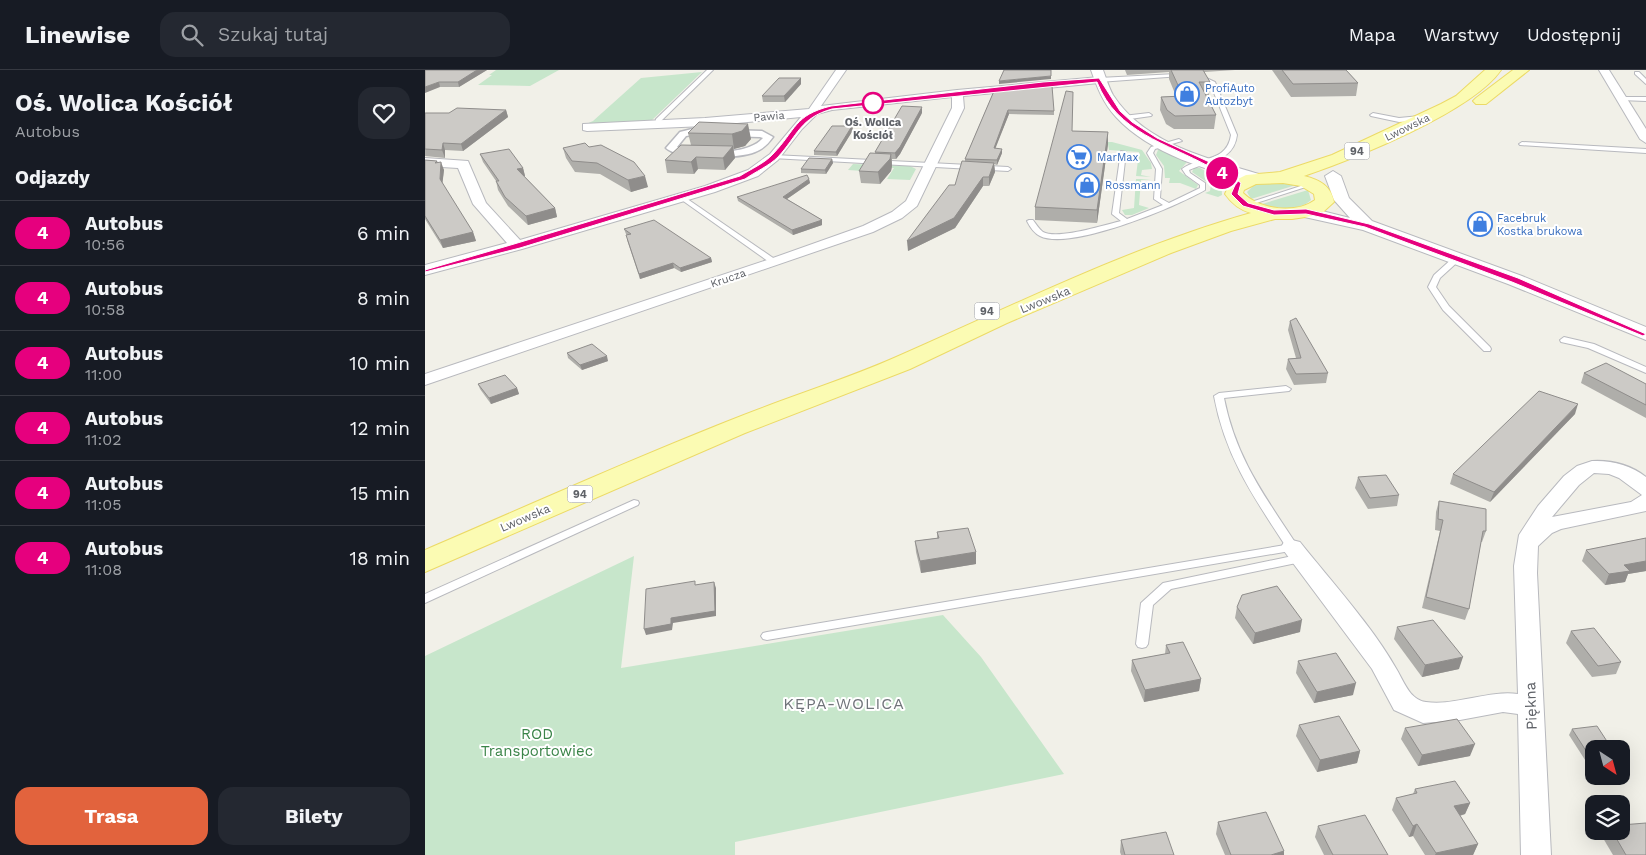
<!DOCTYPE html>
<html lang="pl">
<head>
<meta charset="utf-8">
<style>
	:root { --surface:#171b24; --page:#242831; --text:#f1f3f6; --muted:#9ea1a6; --line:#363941; --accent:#e2633d }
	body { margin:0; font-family:"Work Sans",sans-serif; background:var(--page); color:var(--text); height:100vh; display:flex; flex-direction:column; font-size:19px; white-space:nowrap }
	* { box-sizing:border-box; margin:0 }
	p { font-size:16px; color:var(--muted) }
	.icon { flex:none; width:28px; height:28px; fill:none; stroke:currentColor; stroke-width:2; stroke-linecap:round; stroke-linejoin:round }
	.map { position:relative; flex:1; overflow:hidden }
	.side { display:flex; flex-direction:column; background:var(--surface); width:425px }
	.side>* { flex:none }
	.badge { padding:0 10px; border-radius:16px; font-size:18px; line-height:32px }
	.needle { width:32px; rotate:144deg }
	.controls { position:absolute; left:1160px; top:670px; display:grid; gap:10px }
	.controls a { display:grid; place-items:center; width:45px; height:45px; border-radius:10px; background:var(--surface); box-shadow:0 5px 20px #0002; font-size:25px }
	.map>.badge { position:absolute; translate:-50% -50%; box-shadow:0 0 0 2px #fff }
	h2 { padding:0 15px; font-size:19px; line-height:45px }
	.round { display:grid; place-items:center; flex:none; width:52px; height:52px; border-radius:15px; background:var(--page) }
	.summary { display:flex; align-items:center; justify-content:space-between; height:85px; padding:0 15px }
	h1 { font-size:24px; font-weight:700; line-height:38px }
	.primary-button { display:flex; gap:10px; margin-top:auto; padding:10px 15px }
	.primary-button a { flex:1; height:58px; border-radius:15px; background:var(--accent); color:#fff; font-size:20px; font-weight:700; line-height:58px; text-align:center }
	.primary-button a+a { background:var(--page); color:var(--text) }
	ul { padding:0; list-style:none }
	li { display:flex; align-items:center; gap:15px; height:65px; padding:0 15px; border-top:1px solid var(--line) }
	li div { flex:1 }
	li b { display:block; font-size:19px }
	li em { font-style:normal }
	li .badge { min-width:55px; font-weight:700; text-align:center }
	header { display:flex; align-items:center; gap:30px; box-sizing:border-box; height:70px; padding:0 25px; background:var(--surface); border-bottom:1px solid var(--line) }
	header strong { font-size:24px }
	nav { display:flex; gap:28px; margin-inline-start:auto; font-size:18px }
	.search { width:350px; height:45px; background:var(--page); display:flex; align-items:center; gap:12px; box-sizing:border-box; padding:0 18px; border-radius:15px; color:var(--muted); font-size:19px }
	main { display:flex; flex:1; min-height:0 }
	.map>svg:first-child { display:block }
</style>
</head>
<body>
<header>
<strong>Linewise</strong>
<div class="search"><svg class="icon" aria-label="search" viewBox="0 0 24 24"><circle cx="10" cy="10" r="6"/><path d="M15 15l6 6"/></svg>Szukaj tutaj</div>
<nav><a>Mapa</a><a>Warstwy</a><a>Udostępnij</a></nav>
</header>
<main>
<section class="side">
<div class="summary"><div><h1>Oś. Wolica Kościół</h1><p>Autobus</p></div><a class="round"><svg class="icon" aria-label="heart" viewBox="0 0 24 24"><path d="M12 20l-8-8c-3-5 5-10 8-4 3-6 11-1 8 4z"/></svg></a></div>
<h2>Odjazdy</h2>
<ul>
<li><span class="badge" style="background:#e6007e;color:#fff">4</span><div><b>Autobus</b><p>10:56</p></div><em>6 min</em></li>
<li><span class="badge" style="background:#e6007e;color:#fff">4</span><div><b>Autobus</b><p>10:58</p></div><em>8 min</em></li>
<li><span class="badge" style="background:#e6007e;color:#fff">4</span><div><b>Autobus</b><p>11:00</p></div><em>10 min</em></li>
<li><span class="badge" style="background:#e6007e;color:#fff">4</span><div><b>Autobus</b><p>11:02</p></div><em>12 min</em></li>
<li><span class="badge" style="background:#e6007e;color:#fff">4</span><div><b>Autobus</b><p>11:05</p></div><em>15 min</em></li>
<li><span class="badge" style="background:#e6007e;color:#fff">4</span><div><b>Autobus</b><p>11:08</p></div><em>18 min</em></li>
</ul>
<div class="primary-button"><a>Trasa</a><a>Bilety</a></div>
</section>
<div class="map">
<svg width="1221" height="785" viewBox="0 0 1221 785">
	<rect width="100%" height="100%" fill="#f1f0e8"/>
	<g fill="#c7e6cb">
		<path d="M71,0h63l-29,16 -52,-1 14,-10h-3z"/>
		<path d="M277,2l-51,49 -65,3 7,-3 48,-43z"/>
		<path d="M631,72h56l30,8 9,13 1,6 -10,1 -1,5 10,2 -15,-1 3,-24 -30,-2 -1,-6z"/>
		<path d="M737,79l25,13 -8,9 19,14 -2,4 -16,-6h-11l1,-5h-5l-1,-12 -8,-11 2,-5z"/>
		<path d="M428,94l57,2 6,3 -6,11 -23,-1 7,-11 -26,-1 -5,4 -15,-1z"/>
		<path d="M769,98h6l21,12 1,15 -4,2 -13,-4 5,-2 1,-6 -19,-13z"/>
		<path d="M711,109h15l-10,1 -2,25 10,3 -17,7h-7l-3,-5 12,-2z"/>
		<path d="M856,112l15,3 -45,14 -4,-7 7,-7z"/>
		<path d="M883,120l3,10c-11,11 -34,9 -49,4z"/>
		<path d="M209,486l-13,112 322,-53 38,42 83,117 -329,68v13h-310v-199z"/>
	</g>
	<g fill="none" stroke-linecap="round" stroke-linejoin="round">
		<defs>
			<g id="service">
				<path d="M282,0h6l-52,51 -2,4h-4l1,-6z"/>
				<path d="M748,0h6l2,6 -82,6 -3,-2 3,-2 77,-4z"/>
				<path d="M1210,2h4l7,7v5l-11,-10z"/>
				<path d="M777,6l13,6 22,53c-3,26 -28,26 -48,35l1,3 15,10v7c-29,17 -135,61 -165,46 -6,-3 -10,-9 -13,-15l2,-1h4c3,4 6,9 10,12 15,8 61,-7 78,-11l-9,-7 9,-63 5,1 -7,61 8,6 36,-14 -9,-6 2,-30 -9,-16 4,-6 28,-8 3,2 -27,8 -2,4 9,16 -2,29 9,5 31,-15v-3l-14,-10 -4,-6c17,-13 45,-6 49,-34l-21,-52 -10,-4 -1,-1z"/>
				<path d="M1197,27h24v4l-26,-1 -1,-1z"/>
				<path d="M724,43l3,2 -1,1 -28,4 -3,-2 3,-2z"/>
				<path d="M948,43l26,5 21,-2 3,2 -3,2 -21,2 -28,-6 -1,-1z"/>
				<path d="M1097,72l124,7v4l-126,-8 -1,-1z"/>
				<path d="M349,85l234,12 3,2 -3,2 -236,-13v-2z"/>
				<path d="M885,113l5,1 -68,22 -5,-1z"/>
				<path d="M254,126h4l96,66 -4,2h-3l-93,-66z"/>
				<path d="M1030,186h3l4,2 -22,20 -4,9 13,19 41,41 1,2 -1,2h-6l-41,-41 -15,-23 6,-12z"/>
				<path d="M1139,267l30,7 52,23v6l-58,-25 -27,-6 -1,-2z"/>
				<path d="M861,316l5,3 -2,2 -65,7c12,61 41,98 74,149l-2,3 -529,90 -4,-1 -2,-3 2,-3 4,-1 518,-87c-33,-50 -60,-90 -71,-149l5,-3z"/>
				<path d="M209,430l4,1 1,2 -1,2 -213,98v-9z"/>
				<path d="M877,484l4,1 2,3 -2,3 -135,28 -18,16 -5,39 -2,3 -4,1 -4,-1 -2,-3 5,-41 22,-20z"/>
			</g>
			<path id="pedestrian" d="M267,59l70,2 11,6c-5,7 -10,12 -18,15 -17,7 -76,8 -89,-4l14,-16zM267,65l68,2 3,1c-15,18 -65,16 -86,9l9,-11z"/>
			<g id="minor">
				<path d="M411,0h10l-25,36 136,-16 142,-13 5,3 -5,3 -136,13 1,12 -47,98 -15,12 -29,14 -448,153v-11l345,-115 93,-33 29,-14 14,-11 46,-93v-11l-120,13 -15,4 -15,15 -24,31 -20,16 -43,16 -193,57 -97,26v-10l82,-22 -34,-39 -15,-36 -33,-2v-8l43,3 18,42 34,37 185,-54 43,-16 22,-16 31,-37 -96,9 -118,5 -4,-1v-6l122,-6 104,-9z"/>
				<path d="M1174,0h10l37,59v14l-6,-4z"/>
				<path d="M1167,391c19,-1 39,4 54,16v34l-85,18 -9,4 -14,13 -1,27 14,282h-30l-3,-141 -15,-2 -43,8 -37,3 -29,-13 -22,-41 -91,-122 3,-5 8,-2 8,2c31,39 73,85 97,128 7,12 13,30 29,32 31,4 61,-12 92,-8l-4,-128 5,-31 19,-29 26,-30 13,-10zM1169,403l15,1 10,4 23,17 -11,7 -79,15 27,-32z"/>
			</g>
			<g id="tertiary">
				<path d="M666,0h12c3,8 6,18 10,25 31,49 97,64 149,80l3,3 -8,5c-48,-12 -107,-29 -141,-66 -13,-14 -19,-30 -25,-47z"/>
				<path d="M908,101l8,5 8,22 23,23 150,55 124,51v13l-138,-56 -145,-54 -63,-14 -2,-4 2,-4 6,-1 44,11 -16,-18 -9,-24z"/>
			</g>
			<g id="primary">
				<path d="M1060,0h16c-29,42 -147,89 -197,106 16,4 27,10 30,26l-11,10 -11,4 -20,3h-17l-44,12 -60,22 -164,70 -97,46 -165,64 -320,139v-22c100,-43 200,-88 301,-128 56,-23 113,-40 168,-64 117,-51 233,-110 357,-145 -11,-3 -19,-9 -26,-19l5,-11 16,-8 34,-3 52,-17 109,-51 15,-8zM858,113l18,3 13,8 1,6c-19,14 -55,10 -72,-7l1,-3 12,-6z"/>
				<path d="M1088,0h16l-43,34h-10l-3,-3 3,-3z"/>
			</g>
		</defs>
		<use href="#service" stroke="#b8b9be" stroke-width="2"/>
		<use href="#pedestrian" stroke="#b8b9be" stroke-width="3"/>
		<use href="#minor" stroke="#b8b9be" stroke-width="2"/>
		<use href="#tertiary" stroke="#b8b9be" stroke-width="2"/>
		<use href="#primary" stroke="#ecda66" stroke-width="2"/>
		<use href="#service" fill="#fff" fill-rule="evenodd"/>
		<use href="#pedestrian" fill="#fff" fill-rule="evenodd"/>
		<use href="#minor" fill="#fff" fill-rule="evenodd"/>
		<use href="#tertiary" fill="#fff" fill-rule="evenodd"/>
		<use href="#primary" fill="#fbfbb3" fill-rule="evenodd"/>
	</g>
	<g fill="#afaeaa">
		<path d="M0,0h62l-28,17h-19z"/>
		<path d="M700,0h110l-31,2 6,10 -1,13h-3l10,20 -2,14h-40l-8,-5 -6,-14 1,-13 15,-1 -7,-17v-7l-42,3z"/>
		<path d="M847,0h74l12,13 -2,13 -65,1z"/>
		<path d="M376,8v6l-16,18h-22l-1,-6z"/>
		<path d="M569,21l60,20v4l-45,-1 -14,34 7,5 -5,12 -3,-1 1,8 -6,14h-6l-28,42 -47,23 47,-66 10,-23v-3z"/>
		<path d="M81,40l2,7 -45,34 -18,-1v8l-20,-2v-43h24z"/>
		<path d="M497,43l-22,41 -4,5h-4v7l-1,5 -11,13 -19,-1 -2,-12 16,-17v-2z"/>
		<path d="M274,52l52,17 -6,7 -12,3 2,9 -10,12 -27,-1 -4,5 -27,-1 -2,-13 26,-15 -3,-12z"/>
		<path d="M427,56l1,4 -16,26 -23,-1v-4z"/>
		<path d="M647,61l36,1v12l-11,79 -62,-3v-13z"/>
		<path d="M164,77l59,40 -17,5 -31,-18 -25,-2 -9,-14 -3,-10z"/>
		<path d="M55,84l43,14 2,8h-1l31,32 2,9 -29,8 -20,-19 -10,-16 -2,-9 -13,-19z"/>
		<path d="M407,89l1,4 -7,11 -25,-1v-4z"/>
		<path d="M0,90l12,1 7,9 -2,14 31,48 3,9 -33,7 -18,-29z"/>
		<path d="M384,109l1,4 -23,16 35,21v5l-29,10 -55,-34 -1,-4z"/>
		<path d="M199,159l87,29 1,4 -31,10 -7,-4 -34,11 -13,-39v-5l-1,-1z"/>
		<path d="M865,251l38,52 -2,10 -32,2 -8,-16 2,-10 8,-1 -8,-28z"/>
		<path d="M142,283l41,8 -26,9 -14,-12z"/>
		<path d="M1159,303l62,11v34l-65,-35z"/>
		<path d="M53,314l39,4 2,6 -28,10 -11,-15z"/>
		<path d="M1150,344l-85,88 -40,-18 3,-10z"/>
		<path d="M933,407l41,18 -2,11 -29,3 -13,-21z"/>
		<path d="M1014,431l47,30 -4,11h-1l-12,67 -4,11 -43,-12 18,-77 -5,-1 1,-18z"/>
		<path d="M512,462l39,20v12l-55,9 -5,-21 -1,-11 22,-3z"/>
		<path d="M1221,468v33l-18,3 -3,8 -20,3 -23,-24 4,-11z"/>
		<path d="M812,537l63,25 -47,12 -18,-26z"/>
		<path d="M972,557l62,42 -37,8 -28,-38z"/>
		<path d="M1146,561l50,31 -5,12 -24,3 -26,-34z"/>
		<path d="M741,575l35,34 -2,12 -55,11 -13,-31 1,-11 33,-6z"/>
		<path d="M873,591l55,34 -39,8 -18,-30z"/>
		<path d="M874,655l61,26 -3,12 -40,9 -21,-36z"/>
		<path d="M980,658l65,28 -52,10 -17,-27z"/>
		<path d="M1147,659l22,20v14h-7l-18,-28z"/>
		<path d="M990,719l55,14 -5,11 -5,2 18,28 -5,11h-48l-12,-19 -4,1 -17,-27 4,-12 17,-4z"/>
		<path d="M793,752l66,29v4h-59l-9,-21z"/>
		<path d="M893,756l70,29h-64l-9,-18z"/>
		<path d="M1181,761h15l25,24h-33l-10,-17z"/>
		<path d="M696,770l53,15h-53l-1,-3z"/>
	</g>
	<g fill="#8f8d8b">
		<path d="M52,0h10l-28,17 -1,-5z"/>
		<path d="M626,6v3l-52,5v-3z"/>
		<path d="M376,8v6l-16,18 -1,-6z"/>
		<path d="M14,12l1,5 -15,6v-6z"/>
		<path d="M497,37v6l-22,41 -4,5 -1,-6z"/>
		<path d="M81,40l2,7 -45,34 -2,-7z"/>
		<path d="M583,40l1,4 -15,38v-4z"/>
		<path d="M323,54l3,15 -6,7 -11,3 -2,-15z"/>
		<path d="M427,56l1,4 -16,26 -1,-4z"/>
		<path d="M683,62v12l-11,79v-13z"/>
		<path d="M18,73l2,7v8l-3,-8z"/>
		<path d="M308,76l2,12 -10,12 -2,-12z"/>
		<path d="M577,79v4l-5,12v-5z"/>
		<path d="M466,84l1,12 -1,5 -11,13 -2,-12z"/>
		<path d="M271,87l2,12 -4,5 -3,-12z"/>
		<path d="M407,89l1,4 -7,11 -1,-4z"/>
		<path d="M16,92l3,8 -2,17 -2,-8z"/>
		<path d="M569,93l1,9 -6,14v-9z"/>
		<path d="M98,98l2,8 -5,1 -3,-8z"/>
		<path d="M220,106l3,11 -17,5 -3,-12z"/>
		<path d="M558,107v9l-28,42 -47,23 -1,-10z"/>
		<path d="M384,109l1,4 -26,18 -1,-4z"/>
		<path d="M130,138l2,9 -29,8 -2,-9z"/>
		<path d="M397,150v5l-29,10 -1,-5z"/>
		<path d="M48,162l3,9 -33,7 -3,-8z"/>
		<path d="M286,188l1,4 -31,10 -1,-4z"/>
		<path d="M248,193l1,5 -34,11 -1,-5z"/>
		<path d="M182,286l1,5 -26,9 -2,-5z"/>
		<path d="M92,318l2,6 -28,10 -2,-6z"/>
		<path d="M1153,334l-3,10 -85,88 4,-10z"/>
		<path d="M551,482v12l-55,9 -1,-12z"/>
		<path d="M1221,491v10l-18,3 -3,8 -20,3 4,-11 15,-9z"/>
		<path d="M289,512l2,6v28l-43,7 -1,7 -26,5 -2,-6 27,-11z"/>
		<path d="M877,550l-2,12 -47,12 2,-11z"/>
		<path d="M1038,587l-4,12 -37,8 3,-12z"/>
		<path d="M776,609l-2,12 -55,11 1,-12z"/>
		<path d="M931,613l-3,12 -39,8 3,-11z"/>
		<path d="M1050,674l-5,12 -52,10 4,-11z"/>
		<path d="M935,681l-3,12 -40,9 3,-12z"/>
		<path d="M1045,733l-5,11 -15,4 4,-12z"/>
		<path d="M992,754l-4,12 -4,1 4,-11z"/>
		<path d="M1053,774l-5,11h-38l1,-2z"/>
		<path d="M859,781v4h-13z"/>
	</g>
	<g fill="#cccac6" stroke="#8f8d8b">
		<path d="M0,0h52l-19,12h-19l-14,5z"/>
		<path d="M579,0h47v6l-52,5z"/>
		<path d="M746,0h32l7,12h-11l17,33 -41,1 -8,-6 -6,-13 22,-1z"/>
		<path d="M857,0h64l12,13 -65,1z"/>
		<path d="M354,8h22l-17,18h-22z"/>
		<path d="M627,16l2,25 -46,-1 -14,38 8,1 -5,11 -32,-1 29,-68z"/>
		<path d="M641,21l7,1 -1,39 36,1 -11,78 -62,-3z"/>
		<path d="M477,36l20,1 -22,40 -5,6 -20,-1z"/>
		<path d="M32,38l49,2 -45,34 -18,-1 -1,7 -17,-1v-36h24z"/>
		<path d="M274,52l49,2 -6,7 -10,3 -44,-1z"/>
		<path d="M407,56h20l-16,26 -22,-1z"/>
		<path d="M160,73l4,4 12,-2 33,17 11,14 -17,4 -31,-17 -25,-2 -9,-13z"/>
		<path d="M256,75l52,1 -10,12 -27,-1 -5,5 -26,-2z"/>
		<path d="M84,79l14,19 -6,1 38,39 -29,8 -21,-19 -9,-16h3l-19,-27z"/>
		<path d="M445,83l21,1 -1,5 -12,13 -19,-1z"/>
		<path d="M384,88l23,1 -7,11 -24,-1z"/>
		<path d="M0,90l12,1 -2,2 6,-1 -1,17 33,53 -33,8 -15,-24z"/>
		<path d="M537,91l32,2 -5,14h-6l-29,41 -47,23 42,-56h6z"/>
		<path d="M382,105l2,4 -26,18 39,23 -30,10 -55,-33z"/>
		<path d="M229,150l57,38 -31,10 -7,-5 -34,11 -13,-39 5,-1 -7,-5z"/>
		<path d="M871,248l32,55 -32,1 -8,-15 13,-1 -11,-37z"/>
		<path d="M167,274l15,12 -27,9 -13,-12z"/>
		<path d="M1181,293l40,21v21l-62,-32z"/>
		<path d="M80,305l12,13 -28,10 -11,-14z"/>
		<path d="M1114,321l39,13 -84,88 -41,-18z"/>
		<path d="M961,405l13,20 -29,3 -12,-21z"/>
		<path d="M1014,431l47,8v22h-3l-14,78 -43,-12 17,-77 -5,-1z"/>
		<path d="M543,458l8,24 -56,9 -5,-20 24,-3 -2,-6z"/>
		<path d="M1221,468v23l-22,4 6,6 -21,3 -23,-24z"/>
		<path d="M270,511v4l19,-3 1,29 -44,7v6l-27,5 2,-40z"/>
		<path d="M852,516l25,34 -47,13 -18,-26 5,-12z"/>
		<path d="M1008,550l30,37 -38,8 -28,-38z"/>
		<path d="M1169,558l27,34 -23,4 -27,-35z"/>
		<path d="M758,572l18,37 -56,11 -13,-30 38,-7 -4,-8z"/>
		<path d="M911,583l20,30 -39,9 -19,-31z"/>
		<path d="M914,646l21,35 -40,9 -21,-35z"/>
		<path d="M1032,649l18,25 -53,11 -17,-27z"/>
		<path d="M1172,656l15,23h-18v8h-4l-18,-28z"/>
		<path d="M1030,711l15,22 -16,3 24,38 -42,9 -19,-29 -4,2 -17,-28 21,-5 -2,-4z"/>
		<path d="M841,742l18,39 -13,4h-40l-13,-33z"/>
		<path d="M940,745l23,40h-55l-15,-29z"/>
		<path d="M1221,753v32h-20l-14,-24h9v-6z"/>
		<path d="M741,762l8,23h-49l-4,-15z"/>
	</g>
	<path fill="#e6007e" stroke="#fff" d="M674,8l21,33 12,11 25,16 59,27 25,18 -3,11 10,9 26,7 32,-1 63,15 149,54 128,56 -3,2 -131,-54 -147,-55 -59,-13 -32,1 -31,-9 -12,-12 4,-9c-8,-6 -16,-13 -25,-18 -43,-24 -93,-34 -113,-85l-265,27c-32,9 -34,26 -54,48 -9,9 -23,15 -33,22l-225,69 -95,24v-2l89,-26 226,-68c11,-7 25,-13 33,-22 23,-24 21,-39 58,-48l212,-24z"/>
	<defs>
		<symbol id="shop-ring" viewBox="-11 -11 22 22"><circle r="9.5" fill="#fff" stroke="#3f7fe0" stroke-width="1.5"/><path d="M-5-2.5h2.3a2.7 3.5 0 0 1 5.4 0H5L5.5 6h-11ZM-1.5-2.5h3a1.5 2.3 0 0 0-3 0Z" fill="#3f7fe0"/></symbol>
		<symbol id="supermarket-ring" viewBox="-11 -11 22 22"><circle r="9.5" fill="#fff" stroke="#3f7fe0" stroke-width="1.5"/><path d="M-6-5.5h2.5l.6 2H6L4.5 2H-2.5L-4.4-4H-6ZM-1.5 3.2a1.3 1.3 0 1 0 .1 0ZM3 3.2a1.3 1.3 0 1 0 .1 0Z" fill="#3f7fe0"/></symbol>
	</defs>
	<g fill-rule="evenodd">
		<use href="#shop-ring" x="748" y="10" width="28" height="28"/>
		<use href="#supermarket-ring" x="640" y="73" width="28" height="28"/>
		<use href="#shop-ring" x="648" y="101" width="28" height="28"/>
		<use href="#shop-ring" x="1041" y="140" width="28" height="28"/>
	</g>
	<circle fill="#fff" stroke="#e6007e" stroke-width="2.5" cx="448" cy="33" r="10"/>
	<g text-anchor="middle" stroke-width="4" stroke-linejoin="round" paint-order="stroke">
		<g font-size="11" fill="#366cbe" stroke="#fff" text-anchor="start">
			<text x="780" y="22">ProfiAuto<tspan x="780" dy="13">Autozbyt</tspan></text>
			<text x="672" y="91">MarMax</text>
			<text x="680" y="119">Rossmann</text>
			<text x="1072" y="152">Facebruk<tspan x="1072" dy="13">Kostka brukowa</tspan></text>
		</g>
		<g font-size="11" fill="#5f6268" stroke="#fff">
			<text transform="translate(344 46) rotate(-5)" y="4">Pawia</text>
			<text transform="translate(982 57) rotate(-26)" y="4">Lwowska</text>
			<text transform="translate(303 208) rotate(-19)" y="4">Krucza</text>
		</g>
		<g font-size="11" font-weight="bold" fill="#5f6268" stroke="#fff">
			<text x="448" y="56">Oś. Wolica<tspan x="448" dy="13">Kościół</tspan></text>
		</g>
		<g fill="#fff" stroke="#8f9195" stroke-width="1">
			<rect x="919.5" y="72.5" width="25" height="17" rx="4"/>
			<rect x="549.5" y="232.5" width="25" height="17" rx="4"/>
			<rect x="142.5" y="415.5" width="25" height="17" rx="4"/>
		</g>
		<g font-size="11" font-weight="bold" fill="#5f6268">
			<text x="932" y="85">94</text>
			<text x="562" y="245">94</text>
			<text x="155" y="428">94</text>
		</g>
		<g font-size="12" fill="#5f6268" stroke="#fff">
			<text transform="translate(620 230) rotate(-22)" y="4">Lwowska</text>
			<text transform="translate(100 448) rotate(-23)" y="4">Lwowska</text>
		</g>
		<g font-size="15" fill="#5f6268" stroke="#fff">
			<text transform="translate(1106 636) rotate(-92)" y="5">Piękna</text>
		</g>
		<g font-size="15" fill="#3a8448" stroke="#fff">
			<text x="112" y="669">ROD<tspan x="112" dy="17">Transportowiec</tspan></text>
		</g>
		<g font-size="16" letter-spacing="1" fill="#70747a" stroke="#fff">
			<text x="419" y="639">KĘPA-WOLICA</text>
		</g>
	</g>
</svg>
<div class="controls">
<a><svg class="needle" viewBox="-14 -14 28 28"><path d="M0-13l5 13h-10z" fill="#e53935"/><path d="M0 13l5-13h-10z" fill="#9ea1a6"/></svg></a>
<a><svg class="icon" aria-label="layers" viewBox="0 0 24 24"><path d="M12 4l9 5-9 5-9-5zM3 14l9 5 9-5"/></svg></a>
</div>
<b class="badge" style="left:797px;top:103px;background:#e6007e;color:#fff">4</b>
</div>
</main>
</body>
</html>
